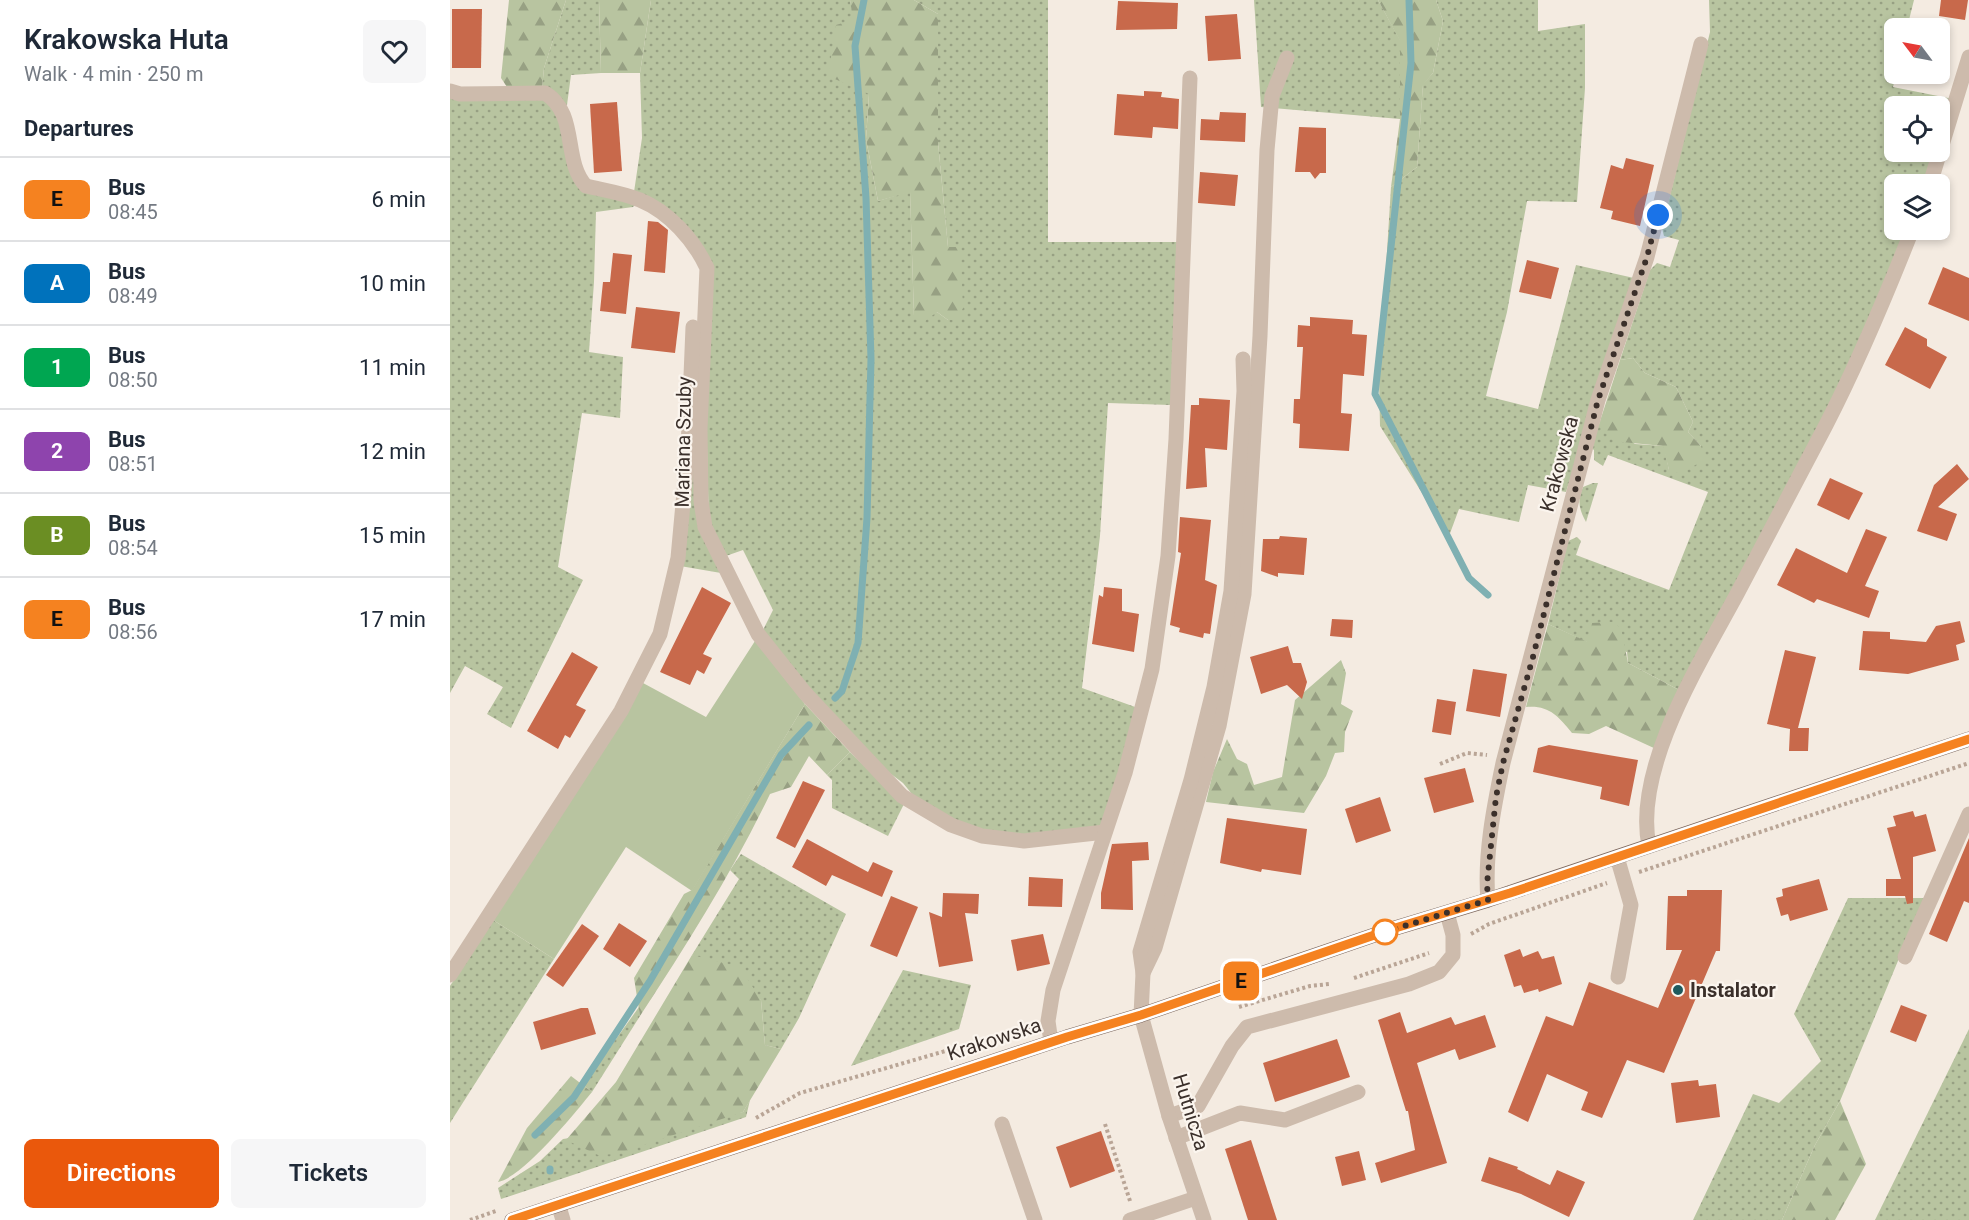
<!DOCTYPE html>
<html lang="en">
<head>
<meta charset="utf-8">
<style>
	:root { --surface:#fff; --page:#f6f6f7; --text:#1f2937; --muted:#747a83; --line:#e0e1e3; --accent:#ea580c }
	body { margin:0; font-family:Roboto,sans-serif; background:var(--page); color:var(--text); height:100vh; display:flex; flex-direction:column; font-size:22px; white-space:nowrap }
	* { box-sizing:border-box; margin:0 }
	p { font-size:20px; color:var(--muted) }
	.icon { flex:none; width:33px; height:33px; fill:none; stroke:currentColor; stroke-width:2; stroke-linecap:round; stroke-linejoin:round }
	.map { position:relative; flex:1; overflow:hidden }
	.sheet { display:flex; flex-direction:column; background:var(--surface); width:450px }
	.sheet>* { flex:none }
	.badge { padding:0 12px; border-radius:9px; font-size:21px; line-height:39px }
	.needle { width:39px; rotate:302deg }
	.buttons { position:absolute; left:1434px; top:18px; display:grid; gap:12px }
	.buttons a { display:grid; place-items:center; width:66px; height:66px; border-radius:9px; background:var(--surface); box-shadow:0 3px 9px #0003; font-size:30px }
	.you { position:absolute; width:30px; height:30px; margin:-15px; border:4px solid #fff; border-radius:50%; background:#1a73e8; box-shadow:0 0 0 9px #1a73e833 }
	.map>.badge { position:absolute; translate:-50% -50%; box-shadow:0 0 0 3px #fff }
	h2 { padding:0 24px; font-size:22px; line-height:54px }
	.round { display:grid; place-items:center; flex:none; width:63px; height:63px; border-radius:9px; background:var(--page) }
	.overview { display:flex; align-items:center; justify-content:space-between; height:102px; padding:0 24px }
	h1 { font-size:28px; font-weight:600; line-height:45px }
	.primary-button { display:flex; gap:12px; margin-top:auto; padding:12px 24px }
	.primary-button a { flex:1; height:69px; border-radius:9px; background:var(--accent); color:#fff; font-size:24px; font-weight:600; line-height:69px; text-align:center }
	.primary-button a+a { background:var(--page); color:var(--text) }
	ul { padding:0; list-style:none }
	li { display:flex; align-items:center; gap:18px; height:84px; padding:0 24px; border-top:2px solid var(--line) }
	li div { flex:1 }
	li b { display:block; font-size:22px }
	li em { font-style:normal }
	li .badge { min-width:66px; font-weight:700; text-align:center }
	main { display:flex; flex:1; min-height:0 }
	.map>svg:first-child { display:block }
</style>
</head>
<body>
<main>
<section class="sheet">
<div class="overview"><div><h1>Krakowska Huta</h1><p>Walk · 4 min · 250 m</p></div><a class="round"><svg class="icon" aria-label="heart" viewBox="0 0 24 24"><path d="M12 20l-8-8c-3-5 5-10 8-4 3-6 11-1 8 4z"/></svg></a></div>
<h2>Departures</h2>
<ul>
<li><span class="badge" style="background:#f58220;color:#111">E</span><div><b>Bus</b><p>08:45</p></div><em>6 min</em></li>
<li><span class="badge" style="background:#0072bc;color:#fff">A</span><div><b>Bus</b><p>08:49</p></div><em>10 min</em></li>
<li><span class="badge" style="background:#00a651;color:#fff">1</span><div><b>Bus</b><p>08:50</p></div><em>11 min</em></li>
<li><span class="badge" style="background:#8e44ad;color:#fff">2</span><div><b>Bus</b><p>08:51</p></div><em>12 min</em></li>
<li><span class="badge" style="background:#6b8e23;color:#fff">B</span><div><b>Bus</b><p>08:54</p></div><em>15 min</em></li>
<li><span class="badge" style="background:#f58220;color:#111">E</span><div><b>Bus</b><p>08:56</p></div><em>17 min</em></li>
</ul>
<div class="primary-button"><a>Directions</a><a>Tickets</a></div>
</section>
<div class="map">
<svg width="1519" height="1220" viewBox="0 0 1519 1220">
	<defs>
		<pattern id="grass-dots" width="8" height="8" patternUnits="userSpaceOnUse" patternTransform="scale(1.5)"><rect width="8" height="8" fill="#b8c4a0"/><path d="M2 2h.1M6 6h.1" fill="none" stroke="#97a083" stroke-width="1.8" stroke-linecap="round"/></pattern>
		<pattern id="forest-firs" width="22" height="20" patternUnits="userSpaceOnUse" patternTransform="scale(1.5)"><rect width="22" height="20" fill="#b8c4a0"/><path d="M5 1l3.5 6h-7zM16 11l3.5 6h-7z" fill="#97a083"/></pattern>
	</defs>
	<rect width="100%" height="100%" fill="#f4ebe1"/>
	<g fill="url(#grass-dots)">
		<path d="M116,0h33l2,73 -30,2 -4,30 -25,-16 2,-21z"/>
		<path d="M201,0h199l19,94 -3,45 12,62 32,-10 4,125 23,-4 11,8 12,-73h-12l-10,-105v-128l-24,-14h134v242h132l-9,163 -63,-2 -8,133 -18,152 56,20 -36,120 -73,8 -38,-4 -30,-8 -45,-25 -13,-16 -28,-21 -114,-128 12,-24 -30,-60 -20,7 -14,-28 -7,-283 -68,-54 8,-54 -2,-65z"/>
		<path d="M804,0h124l22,40v79l-139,-12z"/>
		<path d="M986,0h102v31l47,-7v64l-8,114 -50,-1 -20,111 -21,84 52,13 38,-144 58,13 -68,214 -38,-7 -9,37 -60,-13 -10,27 -69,-110 -1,-46 12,-193 26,-20 6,-83 10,-11 10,-52z"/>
		<path d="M1259,0h205l-7,28h-13l2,46 -3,13 60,12 -13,38v-31h-46v46h40l-11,32h-29v46h13c-63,159 -147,309 -228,460l-51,-27 -1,-11 -38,-9 -41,-19 20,-83 9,-4 4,4 -5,14 93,35 39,-98 -100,-37 -5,11 -9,-6v-10l-3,-2 9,-27 35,23 29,2 5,24 32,-24 -13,-14 5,-10 -17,-35 -31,-14 -12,-15 -13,2 30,-90 7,-7 13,4 9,-27 -15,-4 -2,-8 48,-196z"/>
		<path d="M0,95l94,2 21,30 11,53 61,22 -4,5 -37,5 -2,70 -5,70 34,5 -3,61 -38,-5 -24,154 25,13 -72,148 -24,-14 16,-27 -38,-21 -15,27z"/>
		<path d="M242,447l4,14 25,112 -41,-7z"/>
		<path d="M1143,483h5l-12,39c-7,-13 -9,-21 -3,-35z"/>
		<path d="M400,752l54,52 -16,32 -56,-28v-28l-5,-5z"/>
		<path d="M291,854l105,60 -47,104 -18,31 -16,-4 -4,-45 -69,-45 47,-76 -9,-9z"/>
		<path d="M1398,898h76l-84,203 -25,44 -33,75h-89l60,-126 26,9 42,-42 -27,-47z"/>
		<path d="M43,920l61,39 -104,164v-137z"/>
		<path d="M453,970l68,15 -12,44 -108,37z"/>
		<path d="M189,1007l1,9 -48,76 -9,-7z"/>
		<path d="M1519,1029v191h-94z"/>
		<path d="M300,1100l-4,17 -245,82 -3,-11 42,-27 23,-22 180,-27z"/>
	</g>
	<g fill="url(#forest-firs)">
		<path d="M59,0h57l-22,68 -2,21 -35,-2 -6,-9z"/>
		<path d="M149,0h52l-11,73h-39z"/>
		<path d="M400,0h64l24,14v128l10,105h12l3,61 -6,12h-9l-11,-8 -12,9 -11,-5 -4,-124 -32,9 -12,-62 3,-45 -41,-18 8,-51 17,-5z"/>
		<path d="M928,0h58l7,21 -10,52 -10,12 -6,82 -26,20 9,-68v-78z"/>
		<path d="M1183,358l12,15 31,14 17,35 -5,10 13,14 4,13 -24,15 -12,-4 -6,-24 -41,-4 -17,-9 -5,-12 20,-61z"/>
		<path d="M1162,622l9,6 7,35 51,27 -23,59 -50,-23 -17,8 -17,-1c-14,-17 -23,-28 -46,-26l22,-83 40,18 4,-19z"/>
		<path d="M891,660l5,13 -5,31 12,7 -8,21 -1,20 -9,1 -9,23 -22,37 -98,-11 7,-30 14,-33 10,20 10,5 7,21 28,-8 13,-77z"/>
		<path d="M355,704l45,48 -23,23 -18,-19 -18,31 -21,7c-37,77 -82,149 -130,222l-6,-38 50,-84 8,-4z"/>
		<path d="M242,955l48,12 21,33 4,45 16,4 -38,63 -127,42 -18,1 -32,-15 50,-58z"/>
		<path d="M121,1076l21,16c-17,21 -69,85 -94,90l29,-54z"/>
		<path d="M1390,1101l26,63 -31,56h-53l33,-75z"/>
	</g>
	<path fill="#b8c4a0" d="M305,641l50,63 -113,187 -66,-44 -72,112 -61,-39 150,-237 63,34z"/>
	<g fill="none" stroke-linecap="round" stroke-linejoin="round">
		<g stroke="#7fb0b2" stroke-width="7">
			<path d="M959,0l2,63 -36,331 94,184 19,17"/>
			<path d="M385,698l7,-7 16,-48 9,-125 4,-159 -5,-161 -11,-152 9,-46"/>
			<path d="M85,1135l39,-38 76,-116 131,-226 28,-30"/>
			<path d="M100,1169v2"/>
		</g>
	</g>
	<g fill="#c8694b">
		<path d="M1491,0h27l-3,20 -26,-4z"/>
		<path d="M668,1l60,2 -1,26 -61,1z"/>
		<path d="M2,9h30l-1,59h-29z"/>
		<path d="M787,14l4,45 -33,2 -3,-45z"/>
		<path d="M694,91l18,1 -1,5 18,2 -1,30 -25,-2 -1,11 -38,-3 3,-41 27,2z"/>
		<path d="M167,102l5,69 -28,2 -4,-69z"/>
		<path d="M770,112l26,1 -1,29 -45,-2 1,-21 18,1z"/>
		<path d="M849,127l27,1v45h-6l-5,6 -5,-7h-15z"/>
		<path d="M1176,158l28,7 -14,61 -29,-7 2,-8 -13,-3 11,-43 12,4z"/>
		<path d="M750,172l38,3 -3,31 -37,-3z"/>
		<path d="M198,221l10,1 10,8 -3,43 -21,-2z"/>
		<path d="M163,253l19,2 -6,59 -26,-3 3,-29h7z"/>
		<path d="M1077,260l32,8 -8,31 -32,-7z"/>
		<path d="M1493,267l26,11v43l-41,-17z"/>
		<path d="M186,307l44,5 -5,41 -44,-5z"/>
		<path d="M860,317l43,3 -1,14 15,1 -3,41 -21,-2 -2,39 11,1 -3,37 -50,-3 1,-24 -7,-1 1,-24h6l3,-52h-6l1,-22 12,1z"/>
		<path d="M1455,327l22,12v7l20,11 -17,32 -45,-24z"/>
		<path d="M749,398l31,2 -3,50 -22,-2 2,39 -21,2 5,-84h8z"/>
		<path d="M1507,464l12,15 -31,28 19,7 -10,27 -30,-10 17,-46z"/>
		<path d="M1380,478l33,15 -14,27 -32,-15z"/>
		<path d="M730,517l31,3 -6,60 12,5 -7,49 -6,-1 -1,5 -24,-6 1,-4 -10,-3 11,-72 -3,-1z"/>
		<path d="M1416,529l21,8 -22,49 14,5 -10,27 -52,-19 -3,4 -37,-18 19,-37 51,25z"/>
		<path d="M830,536l27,2 -3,37 -26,-2v4l-17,-6 2,-32h16z"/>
		<path d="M252,587l29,16 -28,51 9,4 -8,16 -7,-4 -7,15 -30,-13z"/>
		<path d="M654,587l18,2v22l17,3 -5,38 -42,-8 7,-49 4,2z"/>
		<path d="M882,619l21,1 -1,18 -22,-2z"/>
		<path d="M1510,621l5,21 -9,3 3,15 -51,14 -49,-4 4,-39 27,1v7l36,3 10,-16z"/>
		<path d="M838,646l5,17h8l6,19 -5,17 -15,-14 -26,9 -11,-37z"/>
		<path d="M1335,650l31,7 -18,71h11l-1,23h-19l1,-22 -23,-5z"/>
		<path d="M122,652l26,15 -22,38 10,5 -16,28 -5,-3 -7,14 -31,-18z"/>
		<path d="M1023,669l34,5 -7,43 -34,-6z"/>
		<path d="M987,699l19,3 -5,33 -19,-3z"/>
		<path d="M1099,745l89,15 -9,46 -29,-7 2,-12 -69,-15 5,-24z"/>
		<path d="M1015,768l9,34 -40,11 -10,-35z"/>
		<path d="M353,781l22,9 -30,58 -19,-10z"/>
		<path d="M930,797l11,34 -35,12 -11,-34z"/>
		<path d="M1463,811l2,6 11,-3 10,37 -23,6v46l-6,1 -2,-8h-19v-17h15l-14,-51 9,-2 -3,-10z"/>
		<path d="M777,818l80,11 -6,46 -39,-6 -1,3 -41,-9z"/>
		<path d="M1519,838v65l-5,-2 -17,41 -18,-8z"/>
		<path d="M357,839l61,33 5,-10 20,9 -11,26 -50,-22 -6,11 -34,-19z"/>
		<path d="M698,842l1,18 -17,1 1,49 -32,-1v-16l11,-49z"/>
		<path d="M579,877l34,2 -1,28 -34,-1z"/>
		<path d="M1369,879l9,31 -38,11 -2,-7 -7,2 -5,-18 7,-2 -1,-7z"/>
		<path d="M1237,890h35l-2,61h-4l-52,122 -37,-13 -25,58 -21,-8 7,-18 -41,-18 -19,48 -20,-10 38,-96 27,10 16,-44 69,26 24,-58h-16l2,-54h19z"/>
		<path d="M493,893l36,1 -1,20 -13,-1 8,48 -34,6 -10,-55 13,5z"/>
		<path d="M441,896l27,11 -21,50 -27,-11z"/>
		<path d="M169,923l28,18 -17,26 -27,-18z"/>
		<path d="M132,924l17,12 -36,51 -17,-12z"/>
		<path d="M593,934l7,30 -33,7 -6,-31z"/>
		<path d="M1070,949l3,8 15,-6 4,8 12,-3 8,28 -23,8 -1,-3 -14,4 -3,-8 -7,2 -10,-32z"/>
		<path d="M1451,1005l26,10 -11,27 -26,-10z"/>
		<path d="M131,1008h7l8,26 -55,16 -8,-28z"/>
		<path d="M950,1012l7,21 44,-16 4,8 30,-10 11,32 -37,13 -4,-11 -38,14 30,100 -66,20 -6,-20 40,-13 -7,-39h-2l-28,-91z"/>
		<path d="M887,1039l13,38 -75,25 -12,-39z"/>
		<path d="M1248,1080l1,6 17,-2 4,33 -44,6 -5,-40z"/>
		<path d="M651,1131l14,40 -45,17 -14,-41z"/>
		<path d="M801,1140l26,80h-29l-23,-71z"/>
		<path d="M909,1151l7,29 -24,6 -7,-29z"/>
		<path d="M1039,1157l29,10 -1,2 33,16 7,-15 28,12 -16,35 -48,-23 -40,-13z"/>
	</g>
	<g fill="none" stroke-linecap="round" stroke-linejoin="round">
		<g stroke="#b9a596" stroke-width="4" stroke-dasharray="3 3" stroke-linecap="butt">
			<path d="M990,764l27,-11 20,2"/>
			<path d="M1189,872l330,-109"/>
			<path d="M1021,934l18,-10 118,-41"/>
			<path d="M904,978l75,-25"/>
			<path d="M789,1007l71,-21 19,-2"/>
			<path d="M306,1118l44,-25 232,-67"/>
			<path d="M655,1124l25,77"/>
			<path d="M20,1220l26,-9"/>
		</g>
		<g stroke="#cdbbac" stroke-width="15">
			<path d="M0,91l10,3 85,-1c34,21 17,67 41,93 17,4 37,7 54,14 29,12 54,40 67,68l-7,161 1,72 4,26 53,107 47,59 97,103 49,29 31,11 42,5 81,-9"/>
			<path d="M1480,184l39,-127"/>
			<path d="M1199,846c-16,-78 52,-185 88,-252 30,-57 60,-113 89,-169 33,-64 60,-129 86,-195"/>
			<path d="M1167,857l14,48 -13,72"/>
			<path d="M1038,900c-4,-44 6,-94 15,-137l95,-363 49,-143 54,-213"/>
			<path d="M1455,957l64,-143"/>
			<path d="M693,973l12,-25 64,-222 25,-132 16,-258 7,-186 5,-54 15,-38"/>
			<path d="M0,975l171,-264 39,-77 18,-76 10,-109 5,-122"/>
			<path d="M601,1042l-3,-21 5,-31 72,-217 27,-104 16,-113 8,-117 14,-361"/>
			<path d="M719,1116l29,-10 34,-60 15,-19 162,-43 30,-12 14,-17v-20l-6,-22"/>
			<path d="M552,1124l33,96"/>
			<path d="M726,1138l64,-25 45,7 73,-28"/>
			<path d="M109,1207l4,13"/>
			<path d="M680,1220l66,-22"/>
			<path d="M754,1220l-35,-104 -28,-101 2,-42 -3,-21 51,-172 23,-93 17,-96 13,-200 -1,-32"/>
		</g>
		<path stroke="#7d675c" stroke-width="15" d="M62,1220l555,-183 74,-22 251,-86 96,-29 481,-161"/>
	</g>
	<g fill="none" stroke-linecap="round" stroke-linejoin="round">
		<defs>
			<path id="line" d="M62,1220l555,-183 74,-22 251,-86 118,-36 459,-154"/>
		</defs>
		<use href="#line" stroke="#fff" stroke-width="14"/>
		<use href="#line" stroke="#f58220" stroke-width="9"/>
		<path stroke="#3b302b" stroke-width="6" stroke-dasharray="0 10.8" d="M935,932l103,-32 -1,-16 9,-87 7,-34 30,-106 65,-257 49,-143 11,-42"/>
	</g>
	<circle fill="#fff" stroke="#f58220" stroke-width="3" cx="935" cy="932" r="12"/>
	<circle fill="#1f5a5e" stroke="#fbf5ee" stroke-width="2" cx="1228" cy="990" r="6"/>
	<g text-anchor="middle" stroke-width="4.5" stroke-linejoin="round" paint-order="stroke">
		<g font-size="20" fill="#3b302b" stroke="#fbf5ee">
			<text transform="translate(233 442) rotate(-89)" y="7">Mariana Szuby</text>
			<text transform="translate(1109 464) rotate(-75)" y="7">Krakowska</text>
			<text transform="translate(544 1039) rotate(-18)" y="7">Krakowska</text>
			<text transform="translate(741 1112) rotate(73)" y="7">Hutnicza</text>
		</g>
		<g font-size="20" font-weight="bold" fill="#3b302b" stroke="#fbf5ee" text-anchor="start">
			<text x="1240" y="997">Instalator</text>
		</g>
	</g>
</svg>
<div class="buttons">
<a><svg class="needle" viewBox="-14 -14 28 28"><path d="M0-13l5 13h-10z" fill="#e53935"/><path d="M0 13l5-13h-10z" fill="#747a83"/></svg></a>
<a><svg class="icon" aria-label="locate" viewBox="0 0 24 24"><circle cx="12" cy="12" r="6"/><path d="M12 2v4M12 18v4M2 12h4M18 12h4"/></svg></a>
<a><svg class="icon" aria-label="layers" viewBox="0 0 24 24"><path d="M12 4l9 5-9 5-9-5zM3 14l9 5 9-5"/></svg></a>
</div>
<div class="you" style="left:1208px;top:215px"></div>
<b class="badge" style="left:791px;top:981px;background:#f58220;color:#111">E</b>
</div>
</main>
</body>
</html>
